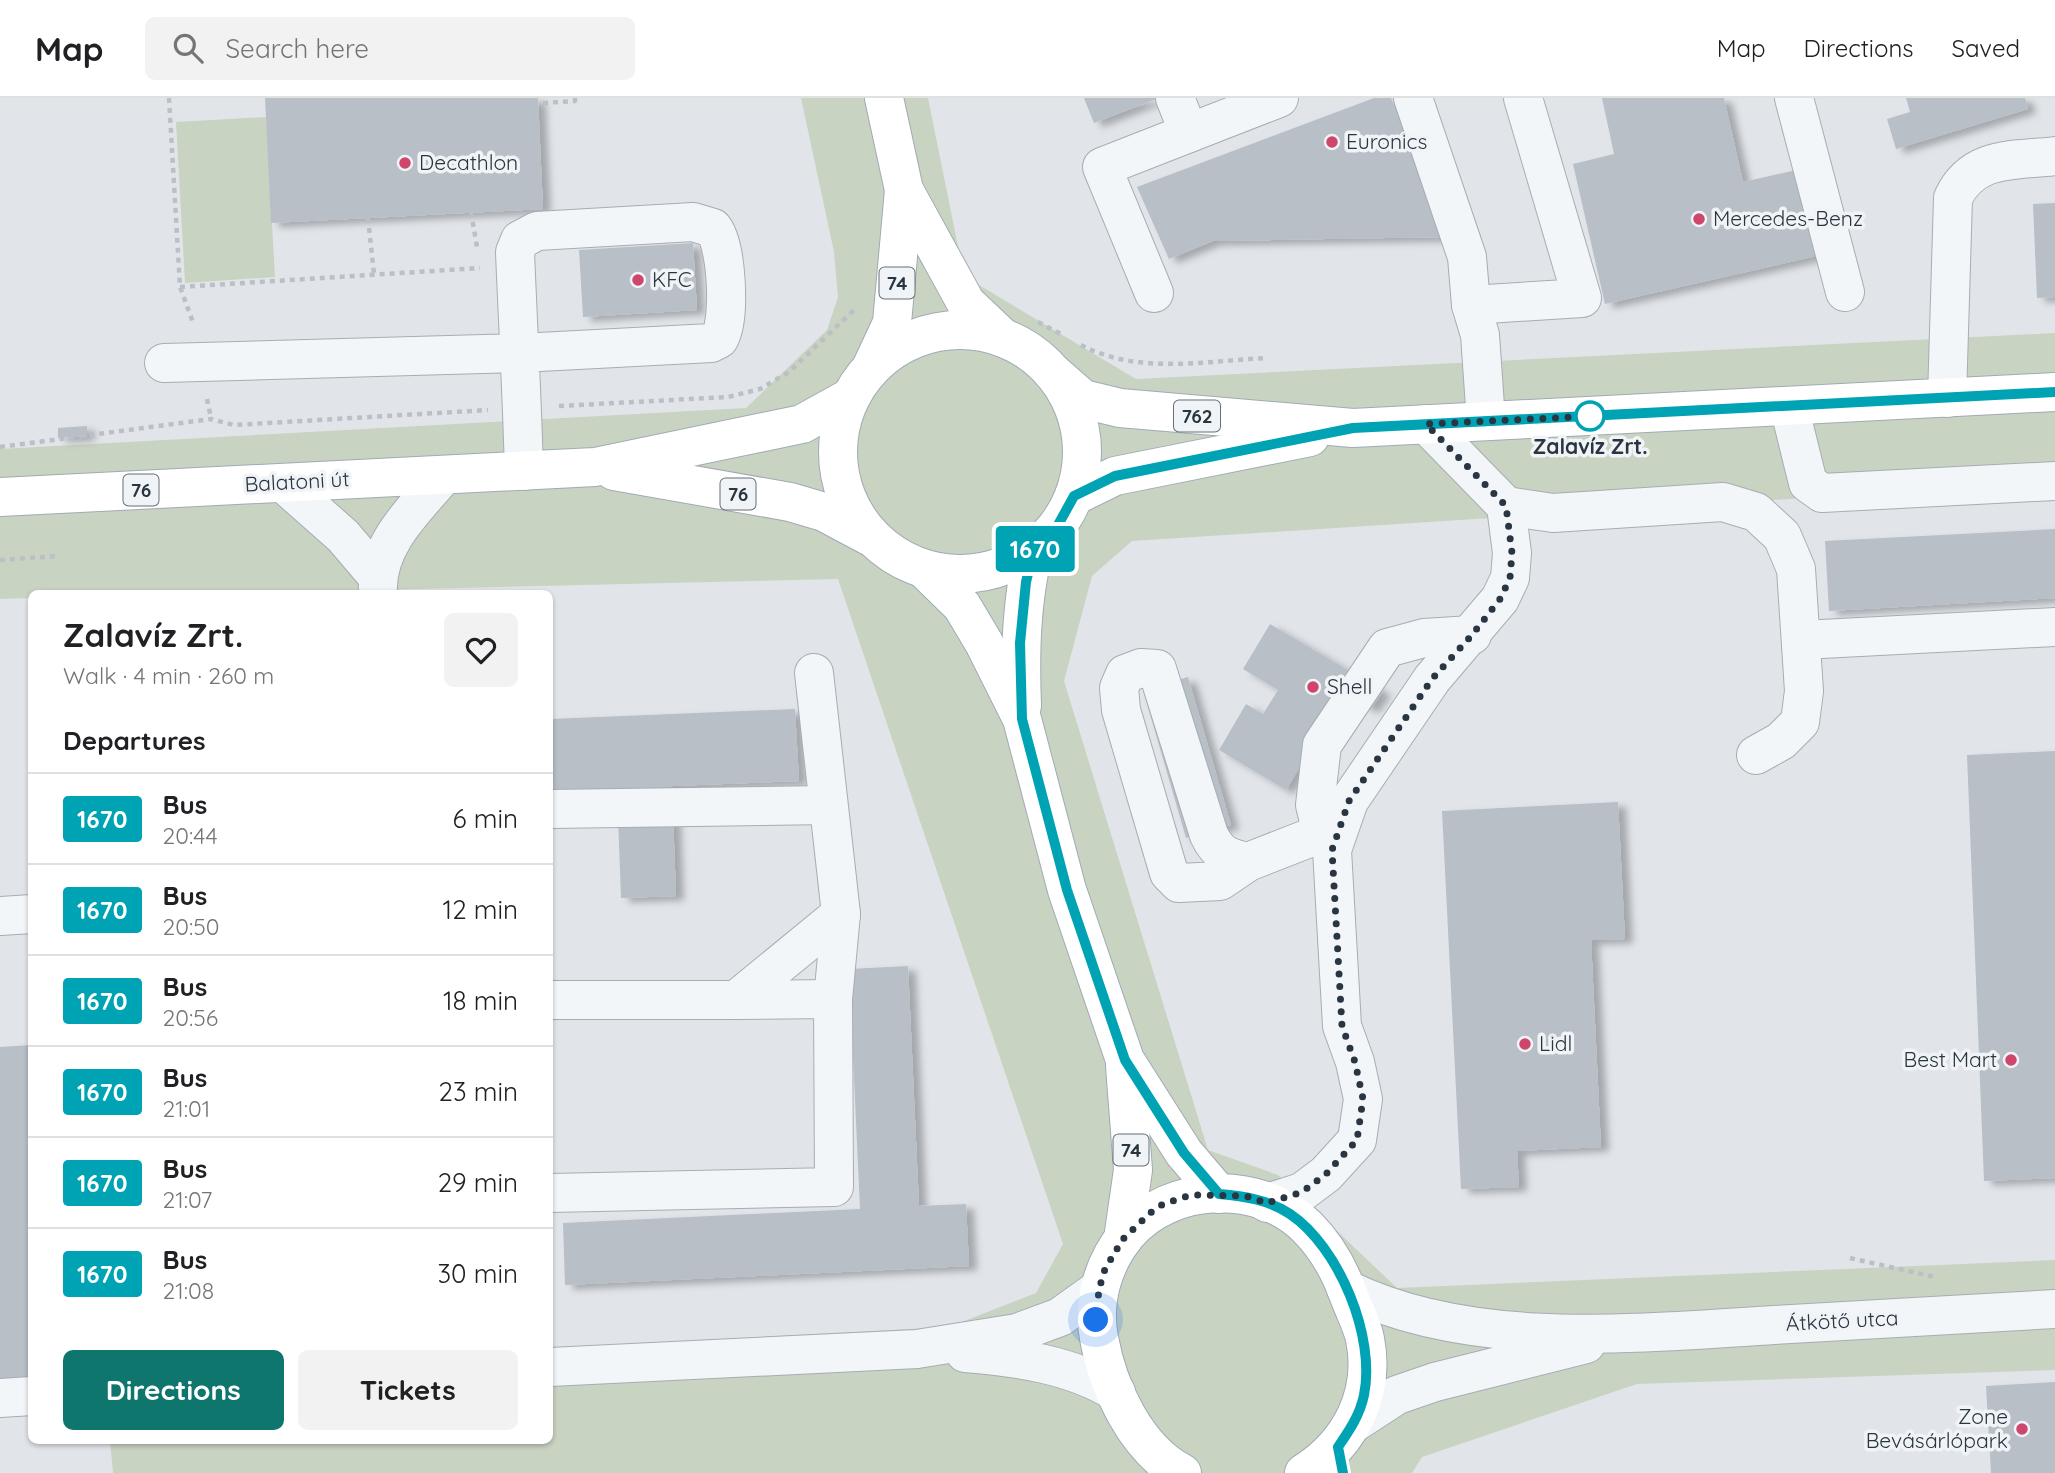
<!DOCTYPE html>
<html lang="en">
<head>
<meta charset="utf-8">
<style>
	:root { --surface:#fff; --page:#f2f2f2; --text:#202124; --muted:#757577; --line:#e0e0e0; --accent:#0f766e }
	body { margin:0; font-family:Quicksand,sans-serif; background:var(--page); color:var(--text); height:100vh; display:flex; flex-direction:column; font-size:26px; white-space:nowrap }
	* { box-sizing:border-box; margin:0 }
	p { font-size:23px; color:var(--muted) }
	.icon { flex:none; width:38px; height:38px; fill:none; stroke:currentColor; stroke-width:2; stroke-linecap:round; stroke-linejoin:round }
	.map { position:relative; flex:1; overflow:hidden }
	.drawer { position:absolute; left:28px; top:492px; width:525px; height:854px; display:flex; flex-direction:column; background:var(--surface); border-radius:10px; box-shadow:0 2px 5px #0004 }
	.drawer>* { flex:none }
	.badge { padding:0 14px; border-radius:5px; font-size:24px; line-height:46px }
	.you { position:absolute; width:35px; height:35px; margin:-18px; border:5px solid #fff; border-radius:50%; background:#1a73e8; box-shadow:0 0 0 10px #1a73e833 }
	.map>.badge { position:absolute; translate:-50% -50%; box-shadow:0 0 0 4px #fff }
	h2 { padding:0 35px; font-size:26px; line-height:63px }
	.round { display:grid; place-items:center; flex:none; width:74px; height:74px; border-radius:10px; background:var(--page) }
	.summary { display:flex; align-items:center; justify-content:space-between; height:119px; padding:0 35px }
	h1 { font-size:33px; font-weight:700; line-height:52px }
	.cta { display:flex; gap:14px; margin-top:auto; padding:14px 35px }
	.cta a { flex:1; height:80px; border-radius:10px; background:var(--accent); color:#fff; font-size:28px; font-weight:700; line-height:80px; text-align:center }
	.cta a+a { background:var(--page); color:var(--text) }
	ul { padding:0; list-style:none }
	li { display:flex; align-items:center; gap:21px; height:91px; padding:0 35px; border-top:2px solid var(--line) }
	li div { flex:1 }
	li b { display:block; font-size:26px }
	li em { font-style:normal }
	li .badge { min-width:77px; font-weight:700; text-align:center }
	header { display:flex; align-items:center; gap:42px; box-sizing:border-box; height:98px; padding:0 35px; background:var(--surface); border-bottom:2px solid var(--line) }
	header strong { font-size:33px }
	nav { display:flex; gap:38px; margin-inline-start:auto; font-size:24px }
	.search { width:490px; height:63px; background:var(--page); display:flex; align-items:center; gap:18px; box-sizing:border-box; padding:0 24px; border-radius:10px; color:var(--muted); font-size:26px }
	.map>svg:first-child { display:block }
</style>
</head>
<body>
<header>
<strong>Map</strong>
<div class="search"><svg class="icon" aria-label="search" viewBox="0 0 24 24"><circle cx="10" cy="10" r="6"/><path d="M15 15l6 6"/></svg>Search here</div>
<nav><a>Map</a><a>Directions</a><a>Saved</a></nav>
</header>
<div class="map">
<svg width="2055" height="1375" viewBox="0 0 2055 1375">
	<defs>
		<filter id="shadow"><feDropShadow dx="8" dy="4.5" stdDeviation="3.5" flood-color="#0004"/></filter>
	</defs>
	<rect width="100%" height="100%" fill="#e1e5ea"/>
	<g fill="#c9d3c2">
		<path d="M801,0h127l36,178 172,103 919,-46v149l-923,59 -40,35 -28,105 144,469 70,25 119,113 658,-28v110l-418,14 -215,73 -10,16h-1299l-3,-33h440v-92l399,-21 87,-34 27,-49 -225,-665 -596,14h-210l-1,5 -31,1v-150l746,-41 81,-78 11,-33 -4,-45z"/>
		<path d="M266,19l9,160 -90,6 -9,-161z"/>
	</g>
	<g fill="#b8bfc6" filter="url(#shadow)">
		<path d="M265,0h273l5,111 -272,14z"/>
		<path d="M1084,0h75l-65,25z"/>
		<path d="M1374,0h17l56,139 -234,4 -44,18 -32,-72z"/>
		<path d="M1602,0h122l19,84 58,-13 20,86 -216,49 -32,-140 41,-10z"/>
		<path d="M1906,0h119l3,11 -132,40 -9,-30 23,-7z"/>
		<path d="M2055,105v94l-18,1 -4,-94z"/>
		<path d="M693,145l4,67 -114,7 -4,-67z"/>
		<path d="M87,328v10l-29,2v-10z"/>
		<path d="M2055,431v69l-226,13 -4,-70z"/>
		<path d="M1270,526l113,67 -12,18 -19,-11 -22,19 -44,73 -67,-40 27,-46 17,10 15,-24 -35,-21z"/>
		<path d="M1188,579l43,148 -45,13 -43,-148z"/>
		<path d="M795,611l4,72 -127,5 4,110 -55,2 -4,-107 -64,2 -2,-74z"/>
		<path d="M2055,653v427l-71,3 -17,-426z"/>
		<path d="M1618,704l7,137 -34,1 10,207 -84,4 2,36 -58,2 -19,-378z"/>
		<path d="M908,868l11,240 47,-2 3,62 -404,19 -2,-62 297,-14 -11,-240z"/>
		<path d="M32,947v341l-32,2v-341z"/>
		<path d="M2055,1284v91h-64l-5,-87z"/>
	</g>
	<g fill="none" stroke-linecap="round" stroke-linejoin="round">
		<defs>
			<g id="minor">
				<path d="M1175,0l14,35 90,-35"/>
				<path d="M1413,0l54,159 4,48 9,30 6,86"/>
				<path d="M1794,0l51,194"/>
				<path d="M1154,195l-52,-126 87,-34"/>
				<path d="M1471,207l111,-7 -59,-200"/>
				<path d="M164,265l356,-10 191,-10 8,-4c12,-19 8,-94 -6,-111l-20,-6 -156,9 -17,9 -5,12c3,73 7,146 9,219"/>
				<path d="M1947,300l6,-200c20,-43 61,-37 102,-42"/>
				<path d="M1789,308l19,77 14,10 233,-12"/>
				<path d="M1426,326l80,82 47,7 170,-11 33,10 26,24 14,33 8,122 -4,31 -19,19 -25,14"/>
				<path d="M283,385l60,53 34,40"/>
				<path d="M378,495c-3,-48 37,-84 66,-118"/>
				<path d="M1802,542l253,-13"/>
				<path d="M550,711l278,-4"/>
				<path d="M1332,752l-10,-17 -7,-28 7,-60 65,-97 37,-10 48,-3"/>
				<path d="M1248,764c-20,-4 -30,-8 -39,-27l-52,-166 -16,-1 -16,6 -6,14 2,22 48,163 10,10 41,-2 28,-19 74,-29"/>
				<path d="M0,818l32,-2"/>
				<path d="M833,901l8,-85"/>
				<path d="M550,902h186l105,-86 -27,-241"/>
				<path d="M550,1095l284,-6 -1,-188 -97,1"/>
				<path d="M1267,1105l35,-11 24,-18 31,-34 6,-41 -8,-37 -13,-36 -10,-176 17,-49 83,-122 68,-80 10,-21 2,-25 -6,-47"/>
				<path d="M1346,1191c126,62 292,44 428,36 94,-5 187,-11 281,-16"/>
				<path d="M965,1255c52,4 107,12 151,39"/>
				<path d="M550,1269l367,-18 100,-16 43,-16 39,-28"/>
				<path d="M0,1300l32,-2"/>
				<path d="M1354,1325l43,-28 38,-13 151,-38"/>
			</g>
			<g id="major">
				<path d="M884,0l20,92 62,113 37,35"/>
				<circle cx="960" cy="354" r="122"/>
				<path d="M871,270l21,-45 12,-133"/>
				<path d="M1052,274l31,27 37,9 233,20 702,-36"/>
				<path d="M614,373l176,31 34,10 45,24"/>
				<path d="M1074,398l41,-20 195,-39"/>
				<path d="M0,399l595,-30 207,-43 49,-27"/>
				<path d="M924,471l38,37 22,37 38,76 45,171 58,170 59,93 35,41"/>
				<path d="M1022,608c-2,-54 -1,-105 12,-157"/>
				<path d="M1123,1141l10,-69 -8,-104"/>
				<path d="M1182,1375c-46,-24 -74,-85 -83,-135 -7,-37 4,-75 28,-104 43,-51 132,-55 180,-7 19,19 34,46 43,72 5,13 12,26 15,40 11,55 -15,105 -61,134"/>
			</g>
		</defs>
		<use href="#minor" stroke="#a6adb4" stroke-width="40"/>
		<use href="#major" stroke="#a0abb5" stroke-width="40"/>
		<g stroke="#bac0c5" stroke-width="4.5" stroke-dasharray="5 5" stroke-linecap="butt">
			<path d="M169,0l11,189 14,38"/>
			<path d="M543,5l32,-2v-3"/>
			<path d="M471,114l6,35"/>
			<path d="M368,120l6,56"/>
			<path d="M180,189l300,-19"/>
			<path d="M1038,224l23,12"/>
			<path d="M1081,247c57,30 123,16 185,13"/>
			<path d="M207,301l4,19"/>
			<path d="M559,308l169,-9 32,-8 29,-17 66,-63"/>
			<path d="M0,349l211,-28 23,6 254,-15"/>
			<path d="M0,462l58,-4"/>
			<path d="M1850,1160l85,19"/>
		</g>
		<use href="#minor" stroke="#f3f6f8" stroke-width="38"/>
		<use href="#major" stroke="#fff" stroke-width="38"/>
	</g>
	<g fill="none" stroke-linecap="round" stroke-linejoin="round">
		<defs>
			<path id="line" d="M1343,1375l-5,-26c11,-16 22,-32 26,-52 12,-58 -25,-148 -74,-181 -21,-14 -46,-18 -71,-20l-35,-41 -59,-93 -58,-170 -45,-171 -2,-76 6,-61 8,-33 24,-24 16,-29 41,-20 238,-48 702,-36"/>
		</defs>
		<use href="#line" stroke="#fff" stroke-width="16"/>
		<use href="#line" stroke="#00a3b4" stroke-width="10"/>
		<path stroke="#293541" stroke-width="7" stroke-dasharray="0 12.6" d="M1096,1222l3,-31 6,-20 18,-30 27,-26 13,-9 28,-9 55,1 21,7 35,-11 24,-18 31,-34 6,-41 -8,-37 -13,-36 -10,-176 17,-49 83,-122 40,-44 28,-36 10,-21 2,-25 -6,-47 -80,-82 170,-8h-6"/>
	</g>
	<g fill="#ce466c" stroke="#f0f4f7" stroke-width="2.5">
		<circle cx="1332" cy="44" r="7"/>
		<circle cx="405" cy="65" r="7"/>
		<circle cx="1699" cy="121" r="7"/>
		<circle cx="638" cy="182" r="7"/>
		<circle cx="1313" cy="589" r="7"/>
		<circle cx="1525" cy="946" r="7"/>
		<circle cx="2011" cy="962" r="7"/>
		<circle cx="2022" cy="1331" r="7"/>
	</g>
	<circle fill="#fff" stroke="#00a3b4" stroke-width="3.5" cx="1590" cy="318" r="14"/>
	<g text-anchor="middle" stroke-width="7" stroke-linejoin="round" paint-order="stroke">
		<g fill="#f0f4f7" stroke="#656e78" stroke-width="2">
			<rect x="879.5" y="169.5" width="35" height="31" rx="5"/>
			<rect x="1174" y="302.5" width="46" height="31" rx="5"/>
			<rect x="123.5" y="376.5" width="35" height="31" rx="5"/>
			<rect x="720.5" y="380.5" width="35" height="31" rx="5"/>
			<rect x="1113.5" y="1036.5" width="35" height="31" rx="5"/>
		</g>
		<g font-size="19" font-weight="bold" fill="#293541">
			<text x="897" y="192">74</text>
			<text x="1197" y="325">762</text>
			<text x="141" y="399">76</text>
			<text x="738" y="403">76</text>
			<text x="1131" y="1059">74</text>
		</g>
		<g font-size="21" fill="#293541" stroke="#f0f4f7" text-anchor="start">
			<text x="1346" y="51">Euronics</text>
			<text x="419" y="72">Decathlon</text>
			<text x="1713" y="128">Mercedes-Benz</text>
			<text x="652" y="189">KFC</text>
			<text x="1327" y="596">Shell</text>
			<text x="1539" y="953">Lidl</text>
			<text x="1997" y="969" text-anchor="end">Best Mart</text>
			<text x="2008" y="1326" text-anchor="end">Zone<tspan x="2008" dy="24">Bevásárlópark</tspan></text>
		</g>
		<g font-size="21" font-weight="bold" fill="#293541" stroke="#f0f4f7">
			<text x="1590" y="356">Zalavíz Zrt.</text>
		</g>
		<g font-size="21" fill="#293541" stroke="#f0f4f7">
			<text transform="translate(297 384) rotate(-3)" y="7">Balatoni út</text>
			<text transform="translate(1842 1223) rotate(-3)" y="7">Átkötő utca</text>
		</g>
	</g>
</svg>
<div class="you" style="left:1096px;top:1222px"></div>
<b class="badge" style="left:1035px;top:451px;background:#00a3b4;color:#fff">1670</b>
<section class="drawer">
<div class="summary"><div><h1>Zalavíz Zrt.</h1><p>Walk · 4 min · 260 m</p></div><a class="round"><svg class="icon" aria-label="heart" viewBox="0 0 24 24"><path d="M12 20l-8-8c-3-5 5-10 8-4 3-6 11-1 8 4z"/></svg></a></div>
<h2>Departures</h2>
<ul>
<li><span class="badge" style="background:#00a3b4;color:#fff">1670</span><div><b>Bus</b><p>20:44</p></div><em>6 min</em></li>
<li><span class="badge" style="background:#00a3b4;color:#fff">1670</span><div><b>Bus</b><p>20:50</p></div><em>12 min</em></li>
<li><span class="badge" style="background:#00a3b4;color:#fff">1670</span><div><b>Bus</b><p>20:56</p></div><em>18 min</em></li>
<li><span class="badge" style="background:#00a3b4;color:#fff">1670</span><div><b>Bus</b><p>21:01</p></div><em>23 min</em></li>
<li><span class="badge" style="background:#00a3b4;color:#fff">1670</span><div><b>Bus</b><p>21:07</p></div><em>29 min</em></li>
<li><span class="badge" style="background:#00a3b4;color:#fff">1670</span><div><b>Bus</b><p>21:08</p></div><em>30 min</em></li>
</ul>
<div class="cta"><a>Directions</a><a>Tickets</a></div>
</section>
</div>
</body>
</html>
